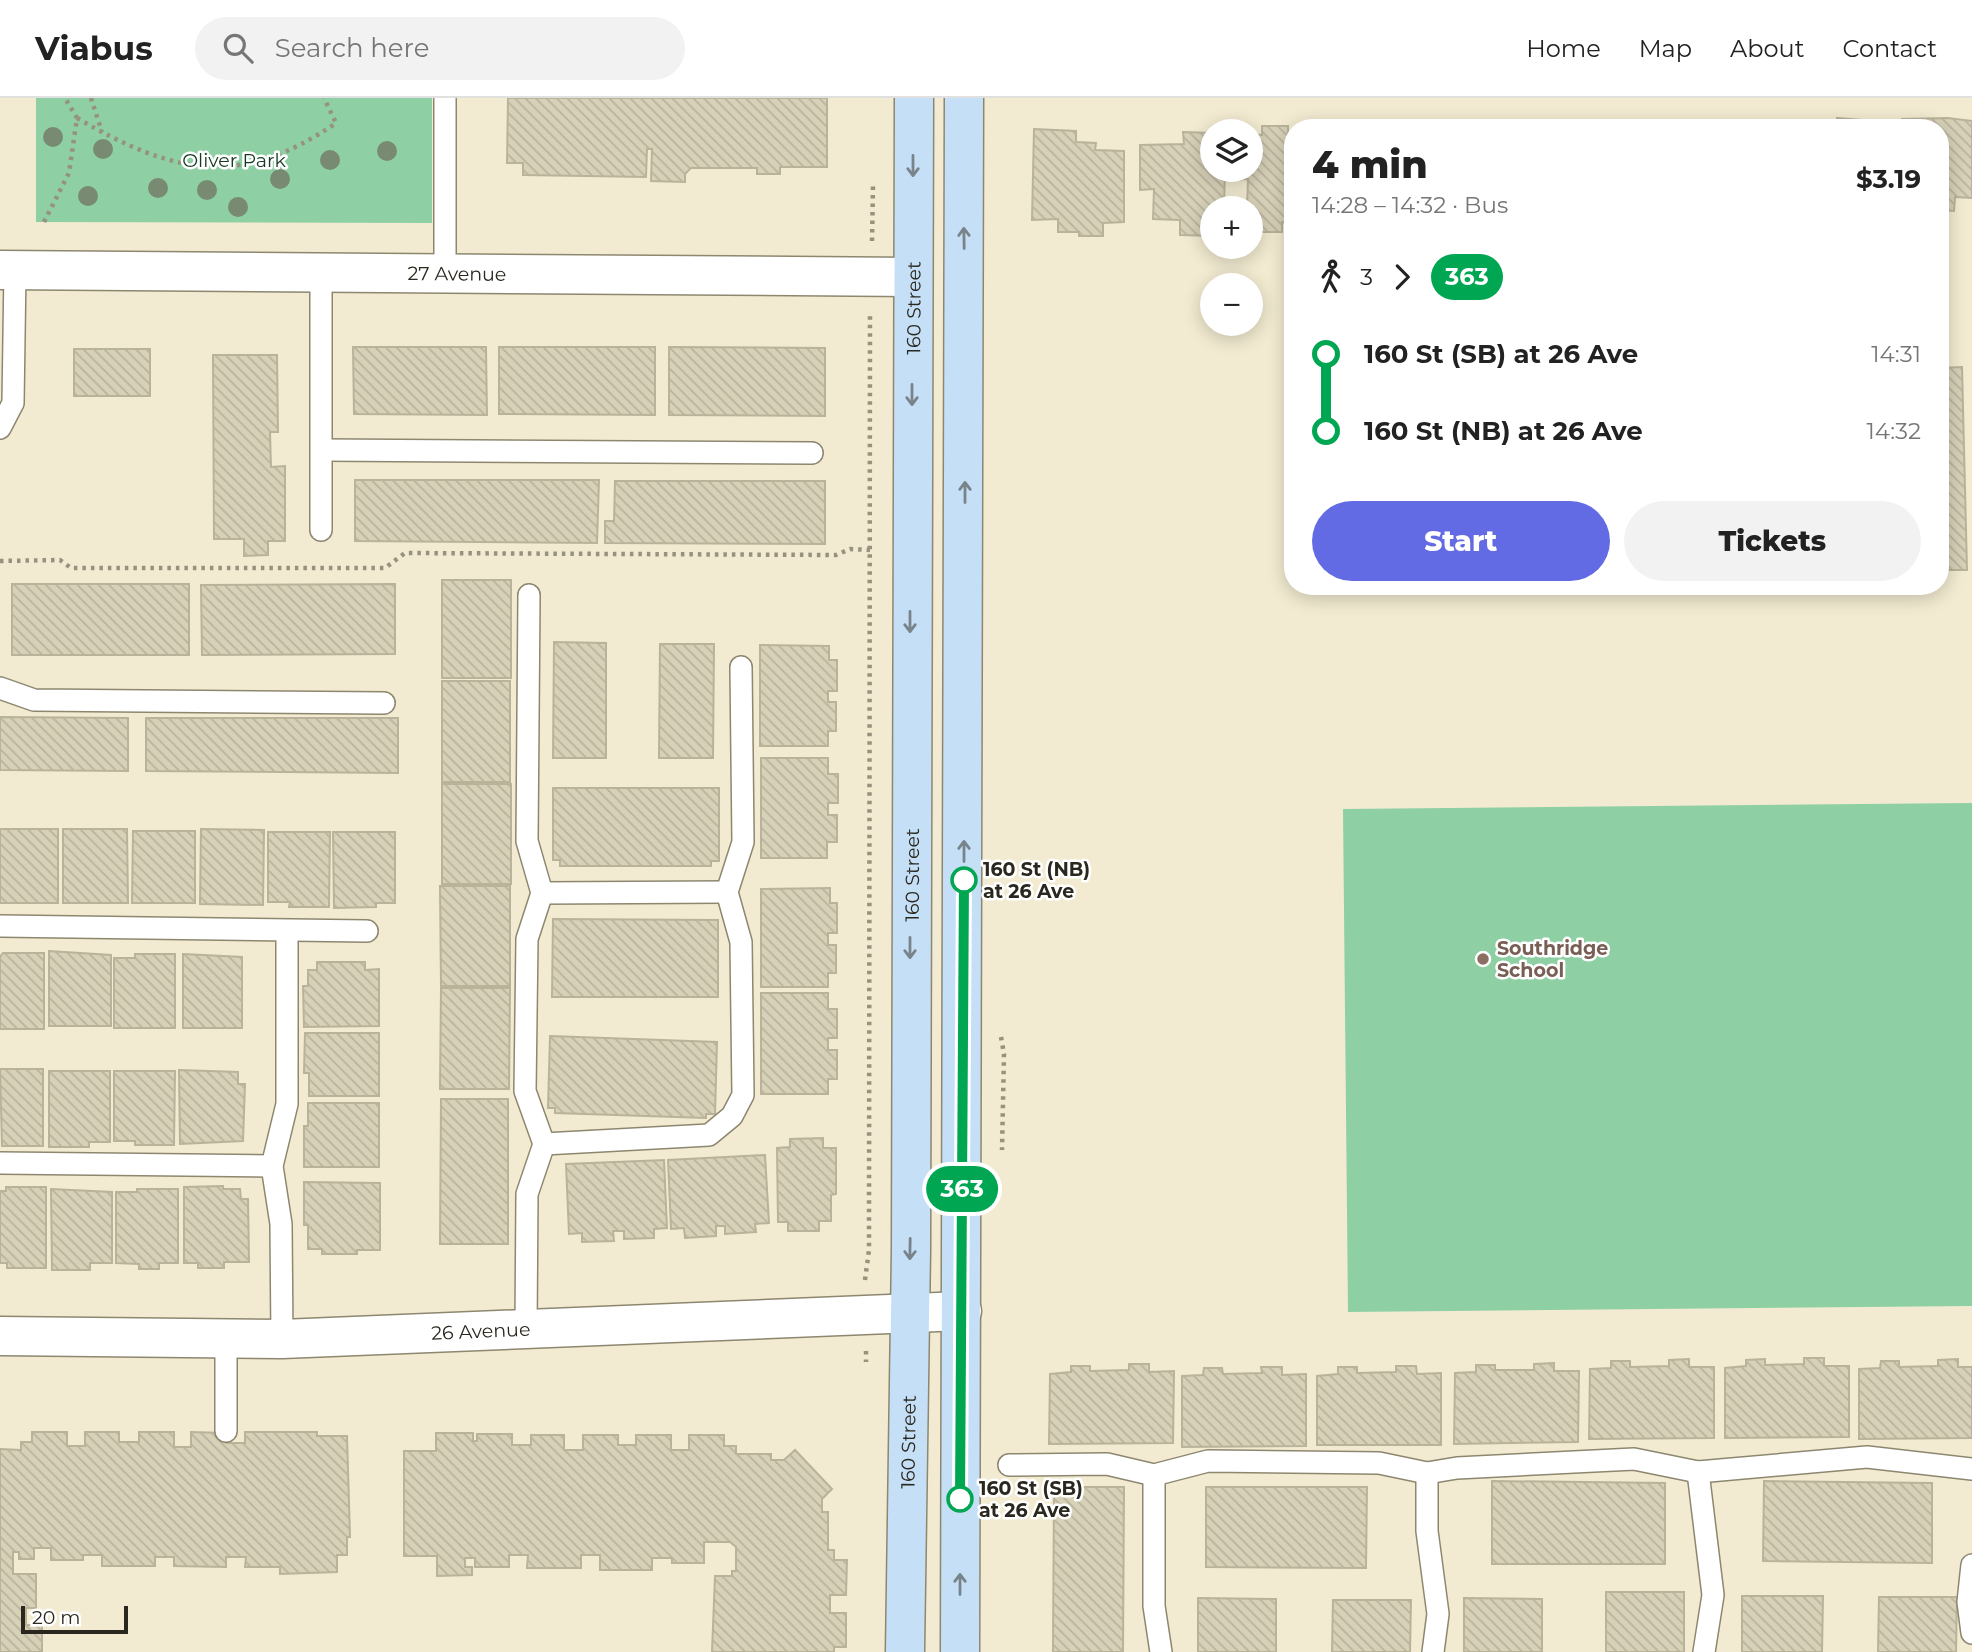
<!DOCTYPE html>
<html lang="en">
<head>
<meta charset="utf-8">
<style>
	:root { --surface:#fff; --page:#f2f2f2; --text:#222; --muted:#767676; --line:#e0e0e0; --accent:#626be3 }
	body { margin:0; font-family:Montserrat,sans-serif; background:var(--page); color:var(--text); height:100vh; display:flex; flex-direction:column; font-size:26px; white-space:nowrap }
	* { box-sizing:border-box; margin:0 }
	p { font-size:23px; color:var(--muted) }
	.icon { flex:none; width:38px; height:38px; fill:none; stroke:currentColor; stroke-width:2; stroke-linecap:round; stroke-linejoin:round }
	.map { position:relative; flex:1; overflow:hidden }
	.sheet { position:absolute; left:1284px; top:21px; width:665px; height:476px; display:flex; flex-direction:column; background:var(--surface); border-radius:28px; box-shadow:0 4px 18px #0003 }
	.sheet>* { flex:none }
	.badge { padding:0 14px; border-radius:23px; font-size:24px; line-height:46px }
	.tools { position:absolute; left:1200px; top:21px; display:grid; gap:14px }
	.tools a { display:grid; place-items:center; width:63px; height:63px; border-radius:50%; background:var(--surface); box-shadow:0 4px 18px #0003; font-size:35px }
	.scale { position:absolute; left:21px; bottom:18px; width:107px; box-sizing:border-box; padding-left:7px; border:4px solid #2a281e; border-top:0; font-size:19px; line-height:24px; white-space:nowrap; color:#2a281e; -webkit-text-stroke:5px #fff; paint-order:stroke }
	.map>.badge { position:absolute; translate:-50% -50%; box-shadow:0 0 0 4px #fff }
	.legs { display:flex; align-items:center; gap:10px; height:77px; padding:0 28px; font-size:23px }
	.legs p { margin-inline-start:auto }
	.summary { display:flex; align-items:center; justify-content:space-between; height:119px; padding:0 28px }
	h1 { font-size:38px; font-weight:800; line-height:52px }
	.action { display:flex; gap:14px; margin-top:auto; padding:14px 28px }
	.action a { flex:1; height:80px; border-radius:42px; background:var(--accent); color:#fff; font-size:28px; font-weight:800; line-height:80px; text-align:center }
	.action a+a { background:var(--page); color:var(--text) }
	ul { padding:0 28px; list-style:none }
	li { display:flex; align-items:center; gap:24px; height:77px; font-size:26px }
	li i { display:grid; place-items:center; width:10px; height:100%; margin:0 9px; background:currentColor }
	li i::after { content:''; width:18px; height:18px; margin:-9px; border:5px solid; border-radius:50%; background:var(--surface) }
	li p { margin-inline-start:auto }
	li:first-child i { background:linear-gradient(#0000 50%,currentColor 0) }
	li:last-child i { background:linear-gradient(currentColor 50%,#0000 0) }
	header { display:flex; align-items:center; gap:42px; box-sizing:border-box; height:98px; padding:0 35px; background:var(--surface); border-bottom:2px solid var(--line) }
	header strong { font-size:33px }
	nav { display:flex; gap:38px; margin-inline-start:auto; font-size:24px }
	.search { width:490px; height:63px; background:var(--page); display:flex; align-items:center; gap:18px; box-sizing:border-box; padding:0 24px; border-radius:38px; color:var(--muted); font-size:26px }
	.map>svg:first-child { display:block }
</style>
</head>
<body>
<header>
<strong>Viabus</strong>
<div class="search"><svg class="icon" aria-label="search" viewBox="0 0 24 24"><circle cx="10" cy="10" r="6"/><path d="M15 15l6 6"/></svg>Search here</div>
<nav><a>Home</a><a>Map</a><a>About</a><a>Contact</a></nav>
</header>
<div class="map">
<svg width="1972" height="1554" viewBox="0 0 1972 1554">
	<defs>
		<pattern id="building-back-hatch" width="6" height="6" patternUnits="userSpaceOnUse" patternTransform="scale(1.75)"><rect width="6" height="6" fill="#d7d1b8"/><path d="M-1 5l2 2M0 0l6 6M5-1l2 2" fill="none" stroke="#b9b39e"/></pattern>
	</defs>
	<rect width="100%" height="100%" fill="#f2ebd1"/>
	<g fill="#8ed0a4">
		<path d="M36,0h396v125l-396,-1z"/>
		<path d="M1972,705v503l-624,6 -5,-503z"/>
	</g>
	<g fill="url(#building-back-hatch)" stroke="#b9b39a" stroke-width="2">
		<path d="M508,0h319v69h-47v7h-23v-6h-66l-6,6v8l-34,-1 1,-32h-5l-1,28 -123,-2v-12h-16z"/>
		<path d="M1837,20l25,2v8h-24z"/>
		<path d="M1948,20l24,3v77l-17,-1 -1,14 -13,-1v-82h-39v-9z"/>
		<path d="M1727,22h26l-1,8h-36v-6l11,1z"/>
		<path d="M1646,23l26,2v5h-26z"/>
		<path d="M1566,24v6h-47v-4z"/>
		<path d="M1455,25l36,1v4h-36z"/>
		<path d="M1262,28h26v11l5,-1v87l-11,-1v10h-31v-24h-4l1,-29 -13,1v-10h16v-36l11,1z"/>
		<path d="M1034,31l42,2v11l20,1 -1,7 29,1v71l-21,1v13h-24v-4h-21v-13l-26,1z"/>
		<path d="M1183,34l30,1v37h12l-1,38h-11v28l-33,-1v-15l-27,-1 1,-30 -14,1v-45l44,-1z"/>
		<path d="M353,249h133l1,68 -133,-1z"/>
		<path d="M499,249h156v68l-156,-1z"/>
		<path d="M669,249l156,1v68l-156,-1z"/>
		<rect x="74" y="251" width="76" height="47"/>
		<path d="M213,257h64l1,77h-8l1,35 14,-1v75h-17v14l-24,1v-17h-30z"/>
		<path d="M1962,269l5,203h-26v-202z"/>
		<path d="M355,382h244l-2,63 -242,-2z"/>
		<path d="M615,383h210v63l-220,-1v-22h9z"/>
		<rect x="442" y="482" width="69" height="98"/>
		<rect x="12" y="486" width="177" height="71"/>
		<path d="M395,486v70l-193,1 -1,-70z"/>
		<path d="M554,544l52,1v115h-53z"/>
		<path d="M660,546h54l-1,114h-54z"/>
		<path d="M760,547l69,1v14h8v31h-9v11h8v29h-8v15h-68z"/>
		<rect x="442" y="583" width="68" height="101"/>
		<path d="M0,619l128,1v53l-128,-1z"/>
		<path d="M146,620h252v55l-252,-2z"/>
		<path d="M761,660h67v16h10v29h-10v12h9v27h-10v16h-66z"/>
		<rect x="442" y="686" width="69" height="100"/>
		<path d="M553,690h166v73h-8v5h-151v-6h-7z"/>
		<rect x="0" y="731" width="58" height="74"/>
		<path d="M63,731h64l1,74h-65z"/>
		<path d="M201,731l63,1 -1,75 -63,-1z"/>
		<path d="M133,733h62v72h-63z"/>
		<path d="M268,734h62l-1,75h-40l1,-5h-22z"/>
		<path d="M333,734h62v71h-19v4l-42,1z"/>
		<path d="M440,788h70v100h-69z"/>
		<path d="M830,790v15h7v30h-9v12h8v28h-8v14h-67v-98z"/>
		<path d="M553,821l165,1v77h-166z"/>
		<path d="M49,853l62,4v71h-62z"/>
		<path d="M3,855h41v76h-44v-72z"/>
		<path d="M135,856h40v74h-61v-70h21z"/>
		<path d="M183,856l59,3v71h-59z"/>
		<path d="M317,864h48v8l14,-1v57l-75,1 -1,-41h5v-16h9z"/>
		<path d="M441,890h69l-1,101h-69z"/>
		<path d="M761,895h67v16h9v29h-9v12h9v29h-9v15h-67z"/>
		<path d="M305,935h74v63h-70v-23h-5z"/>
		<path d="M550,938l167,6 -2,72h-9v4l-151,-5v-5h-7z"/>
		<path d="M0,971h43v77h-41z"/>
		<path d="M179,972l59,2v12h7l-2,57 -63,3z"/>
		<path d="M49,973h61v71h-21v5h-40z"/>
		<path d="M114,973h61l-1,74h-39v-4h-21z"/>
		<path d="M441,1001h67v145h-68z"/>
		<path d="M308,1005h71v64h-75v-41h4z"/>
		<path d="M823,1040v10h13v46l-5,1v26h-12v10h-31v-9h-10l-1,-74 13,-1v-8z"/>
		<path d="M765,1057l4,68 -14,1 1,8 -31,2v-8h-9v10l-31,2 -1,-10 -13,1 -3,-69z"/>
		<path d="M664,1062l3,68 -13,1v9l-30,1v-8h-11l1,10 -32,1v-9l-13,1 -3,-70z"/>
		<path d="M304,1084l76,1v67h-23v4h-35v-5h-14v-24h-4z"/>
		<path d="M223,1088v3h17l1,10h7l1,63h-25v6h-26v-5h-14v-76z"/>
		<path d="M6,1089h40v81h-39v-5h-7v-72h6z"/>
		<path d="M51,1091l61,3v71h-22v7h-38z"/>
		<path d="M137,1091h41v74h-19v6h-20v-5l-23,-1v-71h21z"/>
		<path d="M1804,1260h20v8h25v71l-124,1v-70l21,-2v-6l19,-1v6l39,-1z"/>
		<path d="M1689,1261v8h25v71l-125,1 1,-70 21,-1v-7h19v6l39,-1v-6z"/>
		<path d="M1958,1261v8h14v71l-113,1v-70l21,-1 1,-7h18v6l39,-1v-6z"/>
		<path d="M1554,1265v8h25l-1,71 -124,2 1,-71 21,-1v-7h19v5h39v-6z"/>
		<path d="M1129,1266h20v8l25,-1 -1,72 -124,1 1,-70 21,-2v-6h19v5l39,-1z"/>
		<path d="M1396,1268h20l1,8 24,-1v72h-124v-69l21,-2v-7h19v6l39,-1z"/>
		<path d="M1261,1269h21v8l24,-1v72l-124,1v-71l21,-1 1,-7h18l1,6 39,-1z"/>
		<path d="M32,1334h35v14h18v-14h34v10h20v-10h35v15h17v-15l35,1v10h19v-11h72v4h30l3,101h-3v18h-10v17l-57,2v-7h-35l1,-10h-20v10l-52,-1v-9h-19v9h-53v-11h-19v5h-32v-12h-17v11h-15v-7h-6v22h23v34h-10v17h16v27h-42v-203l21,1v-8h11z"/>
		<path d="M436,1335h37v8h4v-7h35v11h19v-10h33v15h19v-15h35v10h18v-10h35v15h18v-15h35v11h12v8h35v6h13l11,-10 37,39 -10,10v13h6v38h6v10h13l-1,35h-16v18h16v34h-12v5h-122l3,-76h17v-5h4v-24l-6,-5h-26v21h-32v-5h-20v12h-52v-15h-19v13h-54l1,-13h-19v12h-34v-9h-10v9h7v8l-35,1v-20h-33v-105h32z"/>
		<path d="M1492,1383l173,2v81h-173z"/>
		<path d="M1764,1383l168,2v80l-169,-2z"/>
		<path d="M1054,1389h70l-1,165h-70z"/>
		<path d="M1206,1389h161l-1,81 -160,-1z"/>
		<rect x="1606" y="1494" width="78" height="60"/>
		<path d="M1742,1498h81l-1,56h-80z"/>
		<path d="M1879,1499h78l-1,55h-78z"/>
		<path d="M1198,1500l78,1v53h-78z"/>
		<path d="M1464,1500l78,1v53h-78z"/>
		<path d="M1333,1502h78l-1,52h-78z"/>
	</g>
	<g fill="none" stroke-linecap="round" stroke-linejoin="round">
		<defs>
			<g id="service">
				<path d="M445,176v-176"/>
				<path d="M0,330l13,-25 2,-133"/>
				<path d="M322,352l490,3"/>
				<path d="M321,432v-257"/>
				<path d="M0,590l34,12 350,3"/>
				<path d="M542,795l185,-1"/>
				<path d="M0,828l367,5"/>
				<path d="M544,1046l165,-9 23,-19 11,-21 -2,-153 -14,-50 16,-50 -2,-175"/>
				<path d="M0,1065l272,3"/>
				<path d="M526,1230l1,-134 17,-50 -19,-53 2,-152 15,-46 -15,-52 2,-246"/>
				<path d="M226,1240v93"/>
				<path d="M282,1241l-1,-115 -9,-58 15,-62v-172"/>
				<path d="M1009,1367l98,-1 47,11 54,-14 171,2 48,10 30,-5 177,-9 64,13 169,-15 105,12"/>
				<path d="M1698,1374l15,123 -9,57"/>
				<path d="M1427,1375v58l11,83 -5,38"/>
				<path d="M1154,1377v131l7,46"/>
				<path d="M1972,1467l-4,37 4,31"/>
			</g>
			<g id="minor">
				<path id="s1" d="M0,172l913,7"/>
				<path id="s2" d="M0,1238l282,3 680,-28"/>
			</g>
			<g id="secondary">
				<path id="s3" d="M905,1554l6,-402 3,-1152"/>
				<path d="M960,1554l4,-1554"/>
			</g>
		</defs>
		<use href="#service" stroke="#8d8770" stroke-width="24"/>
		<use href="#minor" stroke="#8d8770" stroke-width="41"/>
		<use href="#secondary" stroke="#8d8770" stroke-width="41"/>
		<g stroke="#96927f" stroke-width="4.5" stroke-dasharray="3.5 5" stroke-linecap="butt">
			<path d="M91,0l11,34"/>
			<path d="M77,20c96,56 163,71 259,5l-12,-25"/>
			<path d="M44,124l25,-49 8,-55 -12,-20"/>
			<path d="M872,143l1,-55"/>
			<path d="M0,463l60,-1 11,8h314l20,-15 431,2 14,-6 20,1"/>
			<path d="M1001,939l3,17 -2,96"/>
			<path d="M865,1182l4,-30 1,-938"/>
			<path d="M866,1253v11"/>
		</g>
		<use href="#service" stroke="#fff" stroke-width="21"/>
		<use href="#minor" stroke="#fff" stroke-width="38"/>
		<use href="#secondary" stroke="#c5dff7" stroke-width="38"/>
	</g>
	<g fill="#798a72">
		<circle cx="53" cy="39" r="10"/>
		<circle cx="103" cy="51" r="10"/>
		<circle cx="387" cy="53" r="10"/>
		<circle cx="330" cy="62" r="10"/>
		<circle cx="280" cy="81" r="10"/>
		<circle cx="158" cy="90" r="10"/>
		<circle cx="207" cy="92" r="10"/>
		<circle cx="88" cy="98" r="10"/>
		<circle cx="238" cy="109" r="10"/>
	</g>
	<defs><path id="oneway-shaft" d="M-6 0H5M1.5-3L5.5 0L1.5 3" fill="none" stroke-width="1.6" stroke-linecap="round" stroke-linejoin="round" transform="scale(1.75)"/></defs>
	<g stroke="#78848a">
		<use href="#oneway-shaft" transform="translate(913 68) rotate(90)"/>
		<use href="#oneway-shaft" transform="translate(964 140) rotate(-91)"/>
		<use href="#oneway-shaft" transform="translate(912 297) rotate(90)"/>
		<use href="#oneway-shaft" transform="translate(965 394) rotate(-90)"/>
		<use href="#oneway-shaft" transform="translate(910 524) rotate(90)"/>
		<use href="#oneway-shaft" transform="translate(964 753) rotate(-90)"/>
		<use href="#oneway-shaft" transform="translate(910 850) rotate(90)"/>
		<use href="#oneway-shaft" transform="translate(910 1151) rotate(91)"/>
		<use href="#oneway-shaft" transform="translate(960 1486) rotate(-90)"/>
	</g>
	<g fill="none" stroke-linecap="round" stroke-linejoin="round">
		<defs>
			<path id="line-1" d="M960,1401l4,-619"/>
		</defs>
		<use href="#line-1" stroke="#fff" stroke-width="16"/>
		<use href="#line-1" stroke="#00a651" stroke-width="10"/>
	</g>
	<g fill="#fff" stroke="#00a651" stroke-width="3.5">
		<circle cx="964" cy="782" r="12"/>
		<circle cx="960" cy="1401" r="12"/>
	</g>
	<circle fill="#8d6e63" stroke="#fff" stroke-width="2.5" cx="1483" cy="861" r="7"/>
	<g text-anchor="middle" stroke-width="5" stroke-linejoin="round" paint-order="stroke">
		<g font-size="19" fill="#163a24" stroke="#fff">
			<text x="234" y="69">Oliver Park</text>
		</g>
		<g font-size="19" fill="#2a281e" stroke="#fff">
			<text dy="7" stroke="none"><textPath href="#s1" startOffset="457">27 Avenue</textPath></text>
			<text dy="7" stroke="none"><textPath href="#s3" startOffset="1344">160 Street</textPath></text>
			<text dy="7" stroke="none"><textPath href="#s3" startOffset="777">160 Street</textPath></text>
			<text dy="7" stroke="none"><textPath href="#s2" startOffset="481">26 Avenue</textPath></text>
			<text dy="7" stroke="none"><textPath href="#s3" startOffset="210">160 Street</textPath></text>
		</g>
		<g font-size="19" font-weight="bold" fill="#2a281e" stroke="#fff" text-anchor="start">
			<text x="983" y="778">160 St (NB)<tspan x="983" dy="22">at 26 Ave</tspan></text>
			<text x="979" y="1397">160 St (SB)<tspan x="979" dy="22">at 26 Ave</tspan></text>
		</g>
		<g font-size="19" font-weight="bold" fill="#785e54" stroke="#fff" text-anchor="start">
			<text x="1497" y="857">Southridge<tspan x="1497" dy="22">School</tspan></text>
		</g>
	</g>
</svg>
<div class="tools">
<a><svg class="icon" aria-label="layers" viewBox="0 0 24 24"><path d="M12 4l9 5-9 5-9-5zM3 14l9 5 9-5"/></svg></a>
<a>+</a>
<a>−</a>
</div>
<div class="scale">20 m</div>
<b class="badge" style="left:962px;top:1091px;background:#00a651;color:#fff">363</b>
<section class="sheet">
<div class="summary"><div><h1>4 min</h1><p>14:28 – 14:32 · Bus</p></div><b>$3.19</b></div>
<div class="legs"><svg class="icon" aria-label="walk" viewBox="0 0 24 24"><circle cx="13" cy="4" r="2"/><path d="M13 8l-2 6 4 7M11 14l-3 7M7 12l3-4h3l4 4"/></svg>3<svg class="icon" aria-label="forward" viewBox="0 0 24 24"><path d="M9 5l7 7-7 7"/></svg><b class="badge" style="background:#00a651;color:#fff">363</b></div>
<ul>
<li><i style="color:#00a651"></i><b>160 St (SB) at 26 Ave</b><p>14:31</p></li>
<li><i style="color:#00a651"></i><b>160 St (NB) at 26 Ave</b><p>14:32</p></li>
</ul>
<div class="action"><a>Start</a><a>Tickets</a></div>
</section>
</div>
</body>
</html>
